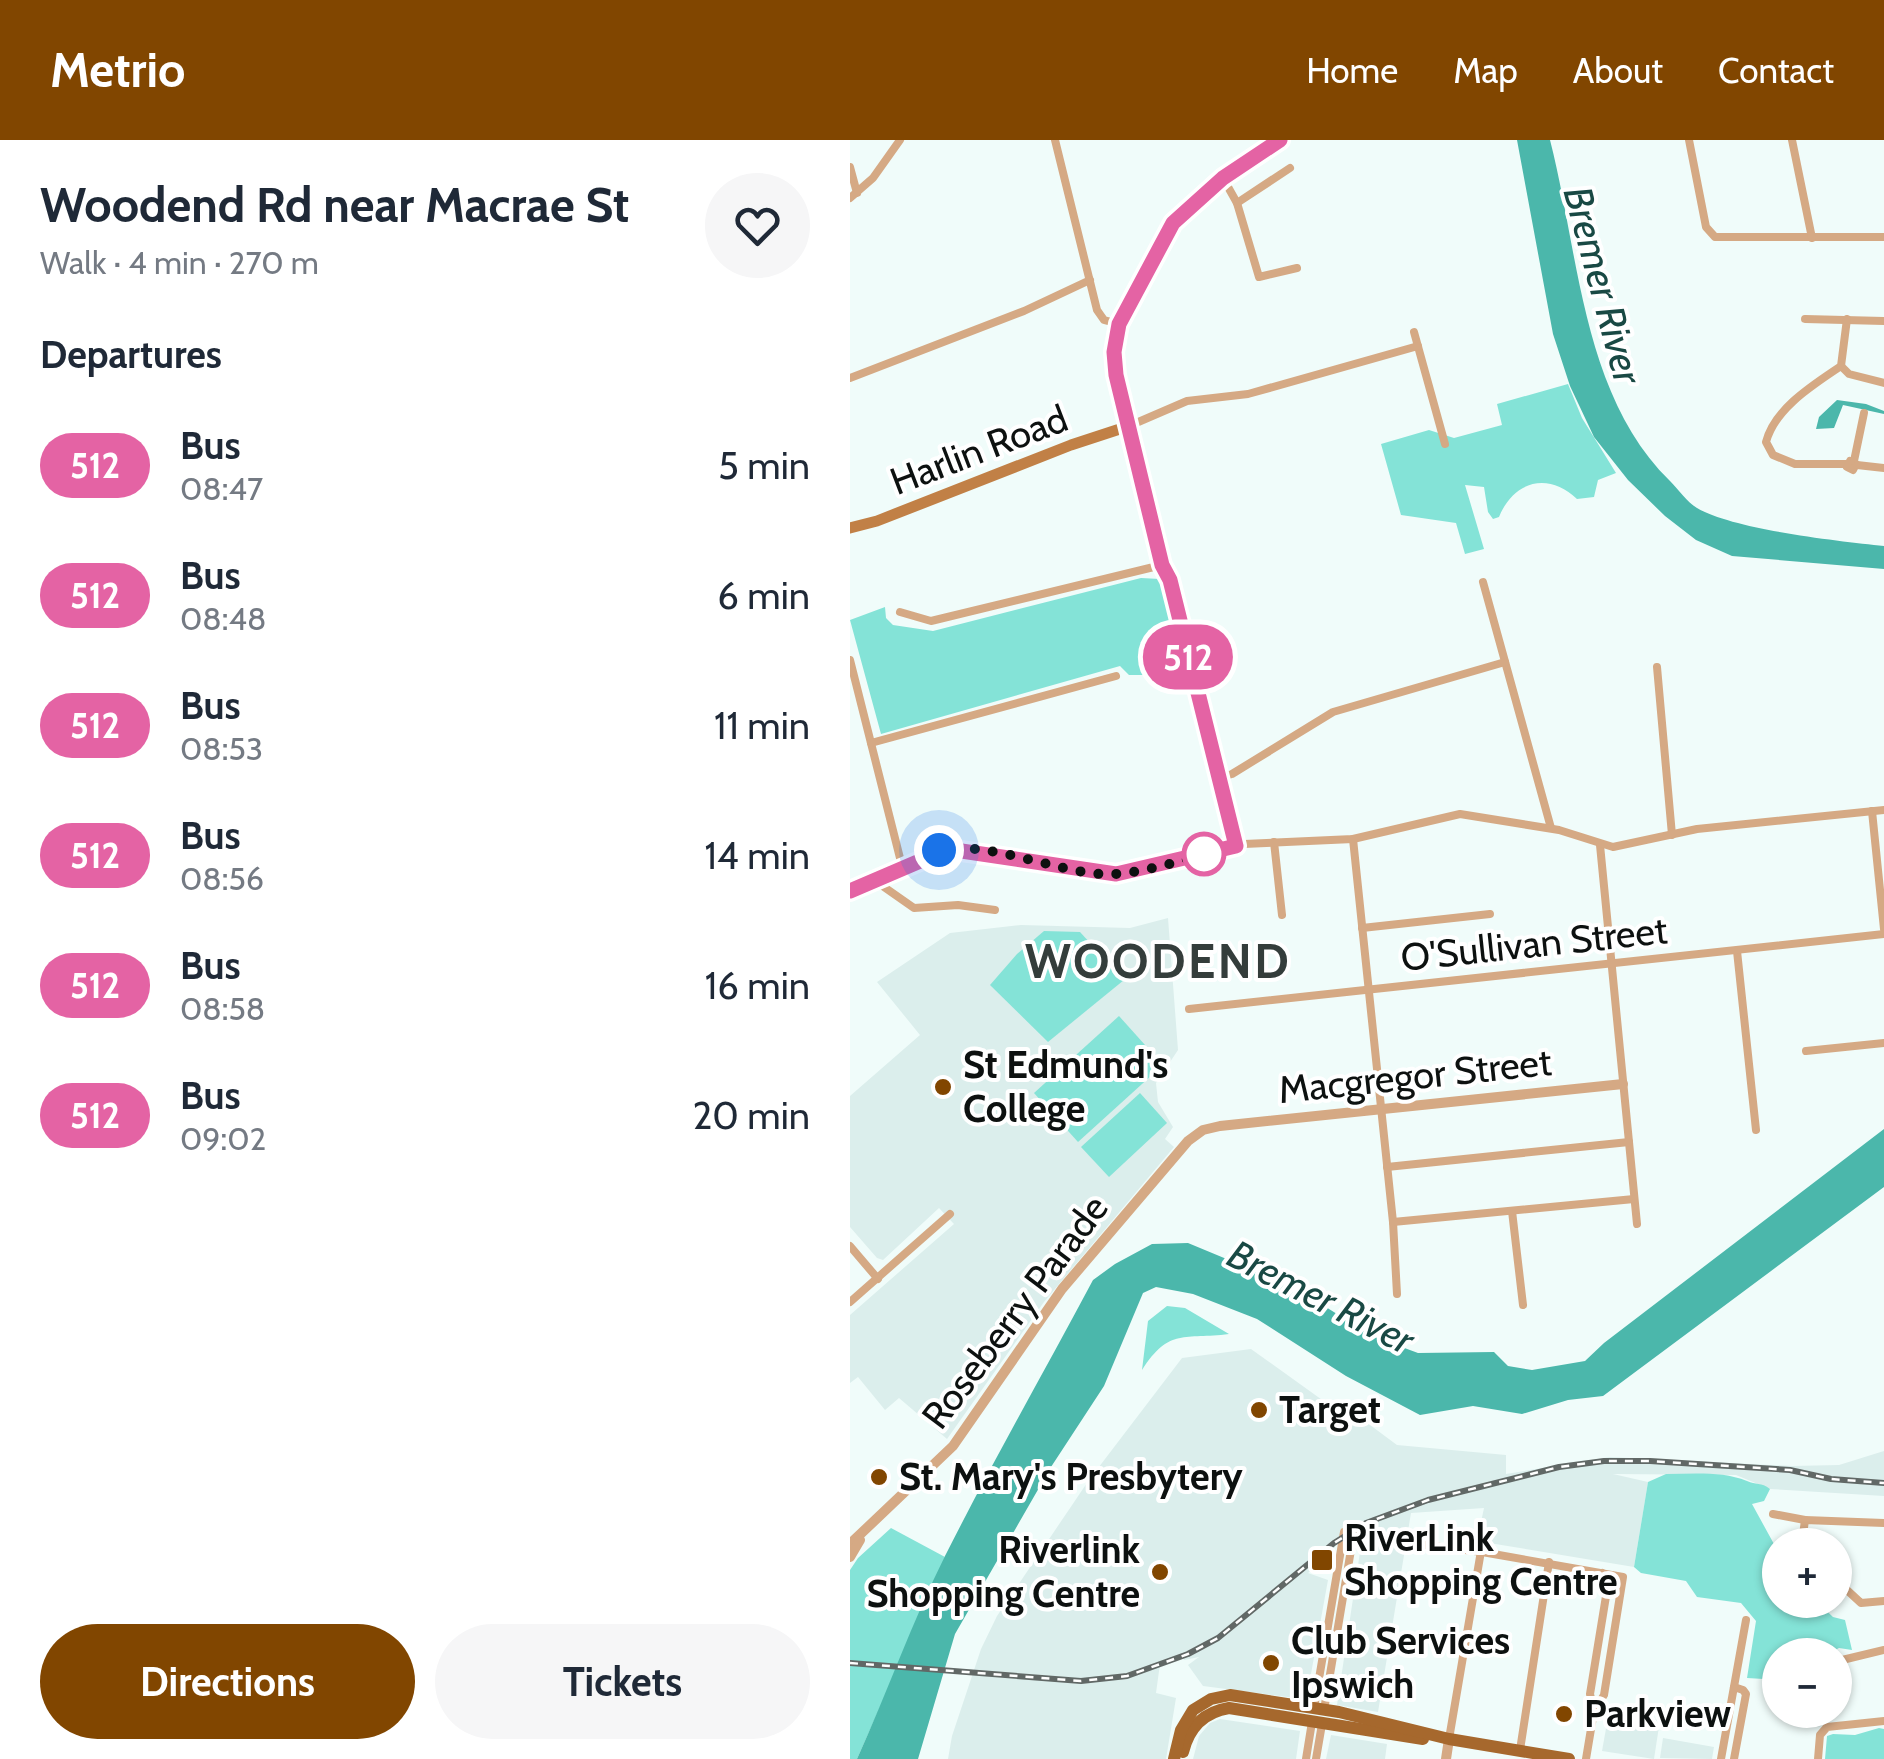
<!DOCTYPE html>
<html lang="en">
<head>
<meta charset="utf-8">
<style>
	:root { --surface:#fff; --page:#f6f6f7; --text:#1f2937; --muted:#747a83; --accent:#814600 }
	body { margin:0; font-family:Cabin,sans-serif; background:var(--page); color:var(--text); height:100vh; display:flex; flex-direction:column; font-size:38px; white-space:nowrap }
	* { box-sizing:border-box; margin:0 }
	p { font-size:32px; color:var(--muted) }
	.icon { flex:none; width:55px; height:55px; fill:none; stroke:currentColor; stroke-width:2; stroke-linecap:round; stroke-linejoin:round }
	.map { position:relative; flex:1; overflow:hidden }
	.sheet { display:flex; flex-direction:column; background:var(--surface); width:850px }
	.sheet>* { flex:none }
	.badge { padding:0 20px; border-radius:32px; font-size:35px; line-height:65px }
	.tools { position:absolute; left:912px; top:1388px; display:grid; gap:20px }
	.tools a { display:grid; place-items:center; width:90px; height:90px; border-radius:50%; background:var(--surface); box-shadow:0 2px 8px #0004; font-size:50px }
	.you { position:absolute; width:50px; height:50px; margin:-25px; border:8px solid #fff; border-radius:50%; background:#1a73e8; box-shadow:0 0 0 15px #1a73e833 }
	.map>.badge { position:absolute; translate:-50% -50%; box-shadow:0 0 0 5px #fff }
	h2 { padding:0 40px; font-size:38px; line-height:90px }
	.round { display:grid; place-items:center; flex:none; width:105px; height:105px; border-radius:52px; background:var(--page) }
	.head { display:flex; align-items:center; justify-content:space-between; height:170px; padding:0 40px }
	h1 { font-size:48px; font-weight:700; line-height:75px }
	.primary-button { display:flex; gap:20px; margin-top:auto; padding:20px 40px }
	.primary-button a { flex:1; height:115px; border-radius:60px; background:var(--accent); color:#fff; font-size:40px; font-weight:700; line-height:115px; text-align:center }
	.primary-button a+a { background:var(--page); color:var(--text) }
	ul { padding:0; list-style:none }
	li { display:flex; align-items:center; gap:30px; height:130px; padding:0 40px }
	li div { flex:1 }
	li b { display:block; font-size:38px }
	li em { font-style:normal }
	li .badge { min-width:110px; font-weight:700; text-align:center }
	header { display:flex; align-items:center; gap:60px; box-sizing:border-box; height:140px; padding:0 50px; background:var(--accent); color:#fff }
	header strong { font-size:48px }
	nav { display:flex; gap:55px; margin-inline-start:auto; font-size:35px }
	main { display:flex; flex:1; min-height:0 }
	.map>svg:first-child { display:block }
</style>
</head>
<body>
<header>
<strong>Metrio</strong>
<nav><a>Home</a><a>Map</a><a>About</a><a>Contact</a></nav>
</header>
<main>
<section class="sheet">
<div class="head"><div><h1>Woodend Rd near Macrae St</h1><p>Walk · 4 min · 270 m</p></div><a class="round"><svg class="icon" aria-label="heart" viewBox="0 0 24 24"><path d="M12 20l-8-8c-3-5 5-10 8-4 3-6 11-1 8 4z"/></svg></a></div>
<h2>Departures</h2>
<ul>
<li><span class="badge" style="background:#e463a4;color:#fff">512</span><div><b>Bus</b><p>08:47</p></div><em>5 min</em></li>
<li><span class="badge" style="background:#e463a4;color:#fff">512</span><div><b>Bus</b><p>08:48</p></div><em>6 min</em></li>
<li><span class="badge" style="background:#e463a4;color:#fff">512</span><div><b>Bus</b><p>08:53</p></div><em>11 min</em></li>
<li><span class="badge" style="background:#e463a4;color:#fff">512</span><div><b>Bus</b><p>08:56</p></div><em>14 min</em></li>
<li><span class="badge" style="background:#e463a4;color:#fff">512</span><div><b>Bus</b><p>08:58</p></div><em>16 min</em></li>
<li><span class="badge" style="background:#e463a4;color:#fff">512</span><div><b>Bus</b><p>09:02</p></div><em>20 min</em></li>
</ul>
<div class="primary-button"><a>Directions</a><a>Tickets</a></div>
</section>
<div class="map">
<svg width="1034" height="1619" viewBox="0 0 1034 1619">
	<rect width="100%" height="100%" fill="#f0fcfa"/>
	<g fill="#dbeeec">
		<path d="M318,778l10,132 -22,33 2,19 15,25 -8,12 9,8 -130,155 -97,137 -48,-41 -14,12 -27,-33 -8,6v-68l104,-91 -15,-16 -56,52 -6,-2 -27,-31v-131l70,-61 -43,-53 73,-49 71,-8 109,3z"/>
		<path d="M401,1209l74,53 45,23 27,20 109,10v19l104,-17 182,9 47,-1 45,-14v45l-114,-7 -34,-14 -123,-1 35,8 -14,85 -157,-26 7,-33 -73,5 -33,199 -41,-7 23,-153 -2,-28 -25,16 2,7 -5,3 2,3 -24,20 20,7 -21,116 -4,3 -100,-13 -15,-21 11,-8 -15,3 -3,-6 -21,10 -4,29 20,5 -10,61h-218l4,-23 29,-87 16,-33 92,-136 93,-122z"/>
		<path d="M936,1570h43l1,7 -11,10 -35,-6z"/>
		<path d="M759,1572l51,8 -6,39 -52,-8z"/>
		<path d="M370,1579l80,12 -4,28h-103l6,-23 11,-13z"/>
		<path d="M481,1595l56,9 -2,15h-59z"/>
		<path d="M813,1598l51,9 -2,12 -52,-1z"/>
	</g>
	<g fill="#84e3d7">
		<path d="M718,244l14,34 34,55 -18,7 -4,17 -17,2c-28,-27 -63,-19 -78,18l-6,2 -5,-7 -4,-25 -19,-2 19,64 -19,5 -9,-31 -55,-8 -20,-71 48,-14 25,8 48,-13 -5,-21z"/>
		<path d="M291,438l19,1 22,92 -33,8 -6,-4h-14l-9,-9 -239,68 -31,-114 35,-13 1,11 7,7 40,6z"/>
		<path d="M194,791l36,1 44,48 -76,62 -58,-57 27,-31z"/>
		<path d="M269,876l44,49 -85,77 -44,-49z"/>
		<path d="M290,953l27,30 -58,54 -28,-30z"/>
		<path d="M317,1166l18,2 44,26c-45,6 -59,-7 -87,36l6,-49z"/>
		<path d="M816,1334c27,0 56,-3 81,7 9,4 14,1 23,8l-6,12 -12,3 28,51v45h35l18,17 12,3 7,30 -13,-2 -14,7h-45v25l-33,-2 9,-57 -15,-18 -44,-6 -11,-16 -45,-8 -7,-6 14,-85z"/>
		<path d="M41,1388l54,29c-30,67 -58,136 -88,202h-7v-189l8,-12z"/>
		<path d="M1029,1588l5,1v30h-59l2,-23 6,-2 22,1z"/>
	</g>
	<g fill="#4bb7ab">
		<path d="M667,0h33c29,113 32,255 120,341 8,8 17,21 27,27 38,22 141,33 187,38v23l-152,-13 -36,-16 -31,-24 -37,-36 -34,-43 -24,-51 -17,-52z"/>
		<path d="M987,260l29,4 18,7v3l-41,-9 -9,23 -18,1 3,-12z"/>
		<path d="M1034,989v58l-281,209 -35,4 -46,14 -49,-8 -53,9 -74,-39 -89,-57 -64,-25 -37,-7 -13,6 -39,93 -53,81 -96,167 -37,125h-61c30,-66 55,-137 88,-203 47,-93 99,-184 148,-276l22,-16 37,-20 36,-1 106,44 78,49 46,17 76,-1 14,14 24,4 53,-9 19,-18z"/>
	</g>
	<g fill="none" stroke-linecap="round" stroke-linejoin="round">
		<g stroke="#d5a984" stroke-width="8">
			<path d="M205,0l42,170 7,10 15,4"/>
			<path d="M839,0l17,87 9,10h169"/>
			<path d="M942,0l20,98"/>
			<path d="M0,27l7,26"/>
			<path d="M373,38l14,25 22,74 38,-9"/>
			<path d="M0,58l23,-20 27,-38"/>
			<path d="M387,63l53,-35"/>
			<path d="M955,179l79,2"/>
			<path d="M997,179l-6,47c-28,19 -66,42 -75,76l7,13 22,9h52"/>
			<path d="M564,192l31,112"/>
			<path d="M991,226l8,8 35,9"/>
			<path d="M0,238l174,-67 66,-31"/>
			<path d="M1000,321l6,3 -3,6 -6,-3z"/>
			<path d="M1004,321l10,-48"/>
			<path d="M1007,325l27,3"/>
			<path d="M633,442l68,246"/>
			<path d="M50,472l31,9 231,-56"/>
			<path d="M0,520l52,206"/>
			<path d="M807,527l15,168"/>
			<path d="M21,603l245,-67"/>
			<path d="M368,638l14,-4 101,-62 172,-50"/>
			<path d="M1022,671l12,118"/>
			<path d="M503,699l40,383 4,72"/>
			<path d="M424,702l8,73"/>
			<path d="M750,705l37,379"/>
			<path d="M386,706l-107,-420 58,-25 61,-7 170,-48"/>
			<path d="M24,740l40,28 44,-3 37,5"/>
			<path d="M0,751l81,-37 23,-6 140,25 22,1 128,-30 109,-5 107,-25 99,16 54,17 84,-18 187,-19"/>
			<path d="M512,788l128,-14"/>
			<path d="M887,811l19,179"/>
			<path d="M339,869l695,-75"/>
			<path d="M956,911l78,-8"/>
			<path d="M537,1027l242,-25"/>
			<path d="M662,1071l11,94"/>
			<path d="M543,1082l241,-23"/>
			<path d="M0,1106l28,33"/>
			<path d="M0,1162l100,-88"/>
			<path d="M923,1374l32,6"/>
			<path d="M567,1404l65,8 141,25 -19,118 -10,16"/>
			<path d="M957,1405l-4,-10 2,-15 79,3"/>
			<path d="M985,1439l26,24 23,-2"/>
			<path d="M988,1521l46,-11"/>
			<path d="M884,1547l9,3 3,4 -12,65"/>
			<path d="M464,1568l30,-176"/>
			<path d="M474,1570l31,-184"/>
			<path d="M599,1599l32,-188"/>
			<path d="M670,1610l29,-188"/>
			<path d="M456,1619l6,-37"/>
			<path d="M466,1619l6,-35"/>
			<path d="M736,1619l8,-48 -4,-17 18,-110 -6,-11"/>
			<path d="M871,1619l25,-139"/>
			<path d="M968,1619l2,-24 7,-8 57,-6"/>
		</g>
		<g stroke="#d5a984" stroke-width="10">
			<path d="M0,1404l103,-98 109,-157 126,-148 15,-11 17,-4 403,-42"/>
			<path d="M0,1417l10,-17"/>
			<path d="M596,1619l3,-20"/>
		</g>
		<path stroke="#c18046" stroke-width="11" d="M0,388l27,-7 194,-76 58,-19 -15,-74 12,-46 54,-91 43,-37 57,-38"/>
		<g stroke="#a6682d" stroke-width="12">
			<path d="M333,1612c6,-25 21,-40 46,-44l194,31"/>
			<path d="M324,1619l7,-29 12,-20 18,-11 19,-4 109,17 110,27 120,20"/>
		</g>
		<defs>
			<path id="rail" d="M0,1523l231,18 46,-5 61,-22 30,-16 116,-95 32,-20 62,-23 131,-33 45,-6h46l140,9 41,9 53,4"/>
		</defs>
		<use href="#rail" stroke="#616866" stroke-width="6"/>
		<use href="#rail" stroke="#fff" stroke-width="2.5" stroke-dasharray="8" stroke-linecap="butt"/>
	</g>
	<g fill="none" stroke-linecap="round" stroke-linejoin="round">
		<defs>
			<path id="line" d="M0,751l98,-42 168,25 120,-28 -66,-266 -8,-15 -46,-190 -2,-23 5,-28 54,-101 50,-45 57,-38"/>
		</defs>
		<use href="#line" stroke="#fff" stroke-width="22"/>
		<use href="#line" stroke="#e463a4" stroke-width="15"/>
		<path stroke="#0d1110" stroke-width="10" stroke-dasharray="0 18" d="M89,710c50,-9 111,20 161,24 36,2 73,-12 107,-20h-3"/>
	</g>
	<circle fill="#fff" stroke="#e463a4" stroke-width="5" cx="354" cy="714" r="20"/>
	<g fill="#814600" stroke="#fff" stroke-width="4">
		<circle cx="93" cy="947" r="10"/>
		<circle cx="409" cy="1270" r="10"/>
		<circle cx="29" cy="1337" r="10"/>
		<rect x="460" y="1408" width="24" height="24" rx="5"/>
		<circle cx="310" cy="1432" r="10"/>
		<circle cx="421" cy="1523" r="10"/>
		<circle cx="714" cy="1574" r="10"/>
	</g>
	<g text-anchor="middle" stroke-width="8" stroke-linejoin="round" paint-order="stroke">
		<g font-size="38" fill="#0d1110" stroke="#fff">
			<text transform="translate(129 310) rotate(-21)" y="13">Harlin Road</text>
			<text transform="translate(684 804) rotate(-6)" y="13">O'Sullivan Street</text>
			<text transform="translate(565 936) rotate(-6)" y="13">Macgregor Street</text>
			<text transform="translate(165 1172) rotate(-53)" y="13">Roseberry Parade</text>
		</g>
		<g font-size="38" font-weight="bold" fill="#0d1110" stroke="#fff" text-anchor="start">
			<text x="113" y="938">St Edmund's<tspan x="113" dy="44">College</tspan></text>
			<text x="429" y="1283">Target</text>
			<text x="49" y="1350">St. Mary's Presbytery</text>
			<text x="494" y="1411">RiverLink<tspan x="494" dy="44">Shopping Centre</tspan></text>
			<text x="290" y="1423" text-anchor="end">Riverlink<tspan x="290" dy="44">Shopping Centre</tspan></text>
			<text x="441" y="1514">Club Services<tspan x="441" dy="44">Ipswich</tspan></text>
			<text x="734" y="1587">Parkview</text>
		</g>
		<g font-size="40" font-style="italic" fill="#194944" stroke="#fff">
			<text transform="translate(753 145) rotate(75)" y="14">Bremer River</text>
			<text transform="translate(471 1157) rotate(27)" y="14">Bremer River</text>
		</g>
		<g font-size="48" font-weight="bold" letter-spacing="2.5" fill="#343d3b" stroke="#fff">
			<text x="308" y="838">WOODEND</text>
		</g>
	</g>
</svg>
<div class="tools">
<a>+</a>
<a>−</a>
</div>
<div class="you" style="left:89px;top:710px"></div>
<b class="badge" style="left:338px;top:517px;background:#e463a4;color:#fff">512</b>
</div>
</main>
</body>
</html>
